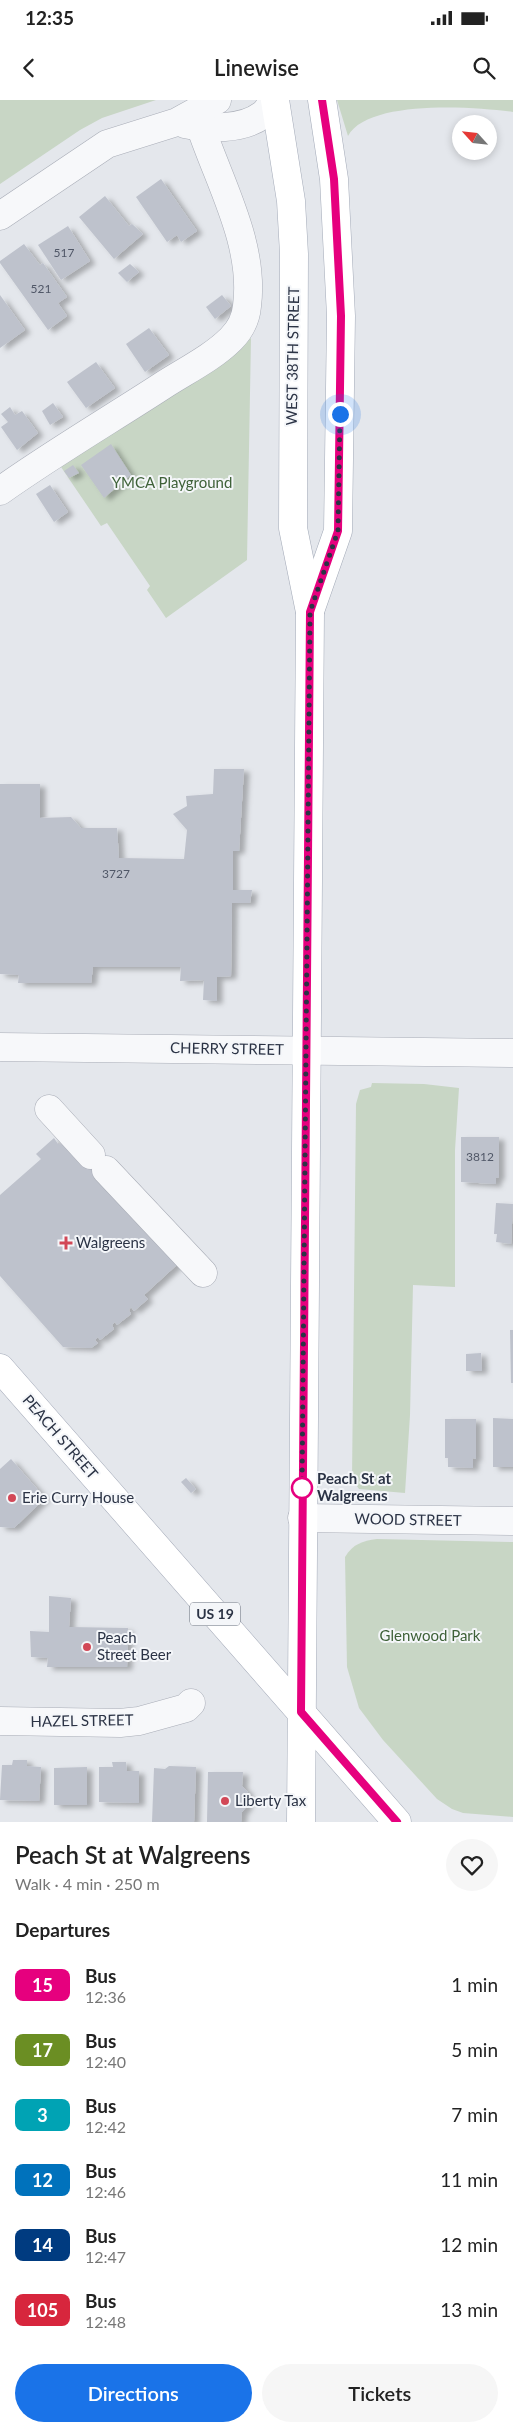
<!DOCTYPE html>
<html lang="en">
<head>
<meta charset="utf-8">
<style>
	:root { --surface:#fff; --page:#f6f6f6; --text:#222; --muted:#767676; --accent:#1a73e8 }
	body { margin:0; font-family:Lato,sans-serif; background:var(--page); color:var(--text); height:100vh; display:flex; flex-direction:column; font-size:19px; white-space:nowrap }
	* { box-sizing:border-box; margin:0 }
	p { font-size:16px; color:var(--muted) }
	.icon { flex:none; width:28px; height:28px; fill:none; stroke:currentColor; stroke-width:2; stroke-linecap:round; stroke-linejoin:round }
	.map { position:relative; height:1722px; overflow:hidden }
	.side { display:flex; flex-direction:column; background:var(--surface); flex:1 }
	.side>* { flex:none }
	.badge { padding:0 10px; border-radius:8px; font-size:18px; line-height:32px }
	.needle { width:32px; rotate:297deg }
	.tools { position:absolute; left:452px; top:15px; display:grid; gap:10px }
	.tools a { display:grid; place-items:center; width:45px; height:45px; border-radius:50%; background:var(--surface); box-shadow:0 2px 8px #0003; font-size:25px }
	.you { position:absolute; width:25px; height:25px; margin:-12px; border:4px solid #fff; border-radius:50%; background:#1a73e8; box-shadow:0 0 0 8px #1a73e833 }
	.map>.badge { position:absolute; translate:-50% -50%; box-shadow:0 0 0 2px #fff }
	h2 { padding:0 15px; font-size:19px; line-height:45px }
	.round { display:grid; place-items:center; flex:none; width:52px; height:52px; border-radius:26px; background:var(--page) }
	.summary { display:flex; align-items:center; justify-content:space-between; height:85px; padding:0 15px }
	h1 { font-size:24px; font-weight:600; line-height:38px }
	.action { display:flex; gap:10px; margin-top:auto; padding:10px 15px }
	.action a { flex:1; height:58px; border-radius:30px; background:var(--accent); color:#fff; font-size:20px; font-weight:600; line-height:58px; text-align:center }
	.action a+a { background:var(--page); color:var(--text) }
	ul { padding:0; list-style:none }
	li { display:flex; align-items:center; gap:15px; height:65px; padding:0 15px }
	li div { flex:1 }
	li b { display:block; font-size:19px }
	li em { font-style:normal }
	li .badge { min-width:55px; font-weight:700; text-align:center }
	.status { display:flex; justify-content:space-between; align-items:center; height:35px; padding:0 25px; background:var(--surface); direction:ltr }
	.status svg { height:14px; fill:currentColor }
	header { display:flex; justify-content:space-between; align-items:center; height:65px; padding:0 15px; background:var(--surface); font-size:22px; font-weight:600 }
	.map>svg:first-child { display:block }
</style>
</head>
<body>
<div class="status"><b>12:35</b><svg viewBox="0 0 49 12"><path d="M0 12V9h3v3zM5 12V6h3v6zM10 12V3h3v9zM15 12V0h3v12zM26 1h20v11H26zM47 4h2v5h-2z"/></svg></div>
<header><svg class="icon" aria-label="back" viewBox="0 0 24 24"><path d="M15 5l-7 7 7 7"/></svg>Linewise<svg class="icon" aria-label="search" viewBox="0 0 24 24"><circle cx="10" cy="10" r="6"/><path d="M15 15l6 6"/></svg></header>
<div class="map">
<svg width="513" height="1722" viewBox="0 0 513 1722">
	<defs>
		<filter id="shadow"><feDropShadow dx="5.5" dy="3" stdDeviation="2.5" flood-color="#0004"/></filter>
	</defs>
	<rect width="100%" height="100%" fill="#e4e7ec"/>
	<g fill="#c8d6c5">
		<path d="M0,0h156l-54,18 -22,12 -80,54z"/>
		<path d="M337,0h176v12c-42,-6 -146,-12 -165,24z"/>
		<path d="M251,238l-4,222 -81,58 -19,-28 3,-4 -43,-63 -6,3 -40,-59z"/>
		<path d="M372,983l52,1 35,4 -4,62v137l-42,-2 -3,130 -5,78 -46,-4 -7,-10 4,-375 4,-14 11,-3z"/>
		<path d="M377,1439l136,3v275l-50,-4 -11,-4 -15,-10 -54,-59 -24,-32 -12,-41 -2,-110c8,-13 17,-16 32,-18z"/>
	</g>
	<g fill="#bec2cc" filter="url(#shadow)">
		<path d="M161,79l36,52 -16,11 -4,-7 -10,7 -31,-45z"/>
		<path d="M105,96l24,30 3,-2 11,10 -29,25 -35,-42z"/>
		<path d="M68,126l22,35 -29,19 -23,-35z"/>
		<path d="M24,144l16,21 3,-2 24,34 -9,6 9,13 -19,14 -48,-67v-2z"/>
		<path d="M130,164l9,8 -12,10 -9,-9z"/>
		<path d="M0,195l25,35 -25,18z"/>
		<path d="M222,195l9,11 -16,13 -9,-12z"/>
		<path d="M149,228l20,27 -24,17 -19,-28z"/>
		<path d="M96,262l19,26 -29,20 -19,-26z"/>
		<path d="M53,303l10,14 -13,8 -8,-14z"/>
		<path d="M10,307l5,8 7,-4 16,22 -21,17 -16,-23 7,-5 -7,-8z"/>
		<path d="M111,344l20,31 -27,23 -23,-33z"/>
		<path d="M73,365l6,8 -10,5 -5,-7z"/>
		<path d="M50,385l18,27 -14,10 -18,-28z"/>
		<path d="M214,669h30l-5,82h-6v39h19l-2,13h-18l-1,73 -14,1v24l-14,-1 1,-20 -24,1 1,-14h-88l-2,16h-73l1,-8 -19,-1v-190h40v34l31,-1 10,11h36l2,30 65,1 3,-29 -14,-16 14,-8 -1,-10 27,-2z"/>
		<path d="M461,1037h38v40l-3,1v6l-35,-2z"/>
		<path d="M54,1038l4,6 19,1 103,117 -36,33 4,4 -14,12 -3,-4 -2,3 2,4 -14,11 -2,-3 -3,3 2,4 -14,11 -2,-3 -3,3 3,3 -7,5 -28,-1 -63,-71v-81l41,-36 -5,-5z"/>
		<path d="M496,1103l17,1 -2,40 -15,-2 1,-8h-3z"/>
		<path d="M510,1230h3v53h-2z"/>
		<path d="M481,1253l1,18h-16v-17z"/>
		<path d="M493,1318l20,1v48h-20z"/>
		<path d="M445,1319h31v40l-3,-1v10l-25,-1v-9h-3z"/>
		<path d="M11,1359l34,39 -31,30 -14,-1v-58z"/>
		<path d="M186,1378l10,11 -5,4 -10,-11z"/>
		<path d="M49,1496l22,2 -2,29 59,1 -1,39h-80l1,-9 -17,-1 -1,-26 19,1z"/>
		<path d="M13,1660h14v6l14,1 -2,34 -39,-1 2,-35h10z"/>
		<path d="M112,1662h14l1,9h12v32l-40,-1v-35h14z"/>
		<path d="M169,1666l27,1 -2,55h-42l2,-54 11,1z"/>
		<path d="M87,1667v38h-33v-37z"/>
		<path d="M208,1672h35l-1,14 6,6 -1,14 -5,6 -1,10h-34z"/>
	</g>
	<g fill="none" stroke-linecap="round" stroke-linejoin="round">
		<defs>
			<g id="minor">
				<path d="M185,24c22,5 58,6 77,-9 5,-3 8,-10 12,-15"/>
				<path d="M0,116l107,-72 70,-22 40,-22"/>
				<path d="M0,391c52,-37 108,-70 162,-105 23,-15 50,-28 69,-47 9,-9 15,-21 16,-33 8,-61 -27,-122 -46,-178"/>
				<path d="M0,947l513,6"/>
				<path d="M49,1009l42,46"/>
				<path d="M106,1070l97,103"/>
				<path d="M302,1418l211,3"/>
				<path d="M0,1621l120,2 19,-2 47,-13 5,-5"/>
			</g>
			<g id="major">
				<path d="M275,0l16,101 3,53 -1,274 17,84 -9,1210"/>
				<path d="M310,511l28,-80 3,-215 -7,-137 -12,-79"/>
				<path d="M0,1268l397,454"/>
			</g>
		</defs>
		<use href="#minor" stroke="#a9adb7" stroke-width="29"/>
		<use href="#major" stroke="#a3aab8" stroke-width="29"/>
		<use href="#minor" stroke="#f7f8fa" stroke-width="28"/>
		<use href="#major" stroke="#fff" stroke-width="28"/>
	</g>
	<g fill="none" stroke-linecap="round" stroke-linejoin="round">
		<defs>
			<path id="line" d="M322,0l12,79 7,137 -3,215 -28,81 -9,1100 96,110"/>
		</defs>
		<use href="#line" stroke="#fff" stroke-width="11"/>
		<use href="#line" stroke="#e6007e" stroke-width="8"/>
		<path stroke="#2b3345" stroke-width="5" stroke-dasharray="0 9" d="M302,1388l8,-876 28,-81 2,-117"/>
	</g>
	<g fill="#d24857" stroke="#f4f6f9" stroke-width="2">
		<path d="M63.5 1135.5h5v5h5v5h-5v5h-5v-5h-5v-5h5z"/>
		<circle cx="12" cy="1398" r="5"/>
		<circle cx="87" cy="1547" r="5"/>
		<circle cx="225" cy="1701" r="5"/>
	</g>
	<circle fill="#fff" stroke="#e6007e" stroke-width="2.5" cx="302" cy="1388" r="10"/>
	<g text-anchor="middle" stroke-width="4" stroke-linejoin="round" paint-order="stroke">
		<g font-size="12" fill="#505767">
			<text x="64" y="157">517</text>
			<text x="41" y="193">521</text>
			<text x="116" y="778">3727</text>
			<text x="480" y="1061">3812</text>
		</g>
		<rect fill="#f4f6f9" stroke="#676e7b" stroke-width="1" x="190" y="1502.5" width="50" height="23" rx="4"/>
		<g font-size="14" font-weight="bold" fill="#2b3345">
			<text x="215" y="1519">US 19</text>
		</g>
		<g font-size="15" fill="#2b3345" stroke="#f4f6f9">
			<text transform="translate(293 256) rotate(-89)" y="5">WEST 38TH STREET</text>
			<text transform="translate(227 949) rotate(1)" y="5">CHERRY STREET</text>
			<text transform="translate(60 1337) rotate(49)" y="5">PEACH STREET</text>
			<text transform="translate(408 1420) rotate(1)" y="5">WOOD STREET</text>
			<text transform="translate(82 1621) rotate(-1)" y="5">HAZEL STREET</text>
		</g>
		<g font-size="15" fill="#3e6138" stroke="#f4f6f9">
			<text x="172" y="388">YMCA Playground</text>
			<text x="430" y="1541">Glenwood Park</text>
		</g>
		<g font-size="15" fill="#2b3345" stroke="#f4f6f9" text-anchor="start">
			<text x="76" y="1148">Walgreens</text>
			<text x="22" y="1403">Erie Curry House</text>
			<text x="97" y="1543">Peach<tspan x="97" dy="17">Street Beer</tspan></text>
			<text x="235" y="1706">Liberty Tax</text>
		</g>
		<g font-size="15" font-weight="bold" fill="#2b3345" stroke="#f4f6f9" text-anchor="start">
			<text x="317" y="1384">Peach St at<tspan x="317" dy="17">Walgreens</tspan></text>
		</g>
	</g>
</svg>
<div class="tools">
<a><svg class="needle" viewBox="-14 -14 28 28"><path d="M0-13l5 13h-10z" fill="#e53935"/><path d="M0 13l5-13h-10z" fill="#767676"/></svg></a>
</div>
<div class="you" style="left:340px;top:314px"></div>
</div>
<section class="side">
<div class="summary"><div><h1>Peach St at Walgreens</h1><p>Walk · 4 min · 250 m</p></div><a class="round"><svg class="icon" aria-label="heart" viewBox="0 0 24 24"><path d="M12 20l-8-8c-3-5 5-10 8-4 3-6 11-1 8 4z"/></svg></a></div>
<h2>Departures</h2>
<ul>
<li><span class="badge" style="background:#e6007e;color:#fff">15</span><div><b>Bus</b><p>12:36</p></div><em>1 min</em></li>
<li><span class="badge" style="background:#6b8e23;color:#fff">17</span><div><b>Bus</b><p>12:40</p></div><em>5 min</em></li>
<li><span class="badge" style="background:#00a3b4;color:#fff">3</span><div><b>Bus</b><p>12:42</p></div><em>7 min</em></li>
<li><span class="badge" style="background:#0072bc;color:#fff">12</span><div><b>Bus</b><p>12:46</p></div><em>11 min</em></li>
<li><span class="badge" style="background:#003b80;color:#fff">14</span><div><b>Bus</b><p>12:47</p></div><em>12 min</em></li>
<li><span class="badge" style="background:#d7263d;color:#fff">105</span><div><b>Bus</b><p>12:48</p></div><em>13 min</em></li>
</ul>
<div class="action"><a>Directions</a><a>Tickets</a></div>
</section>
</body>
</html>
